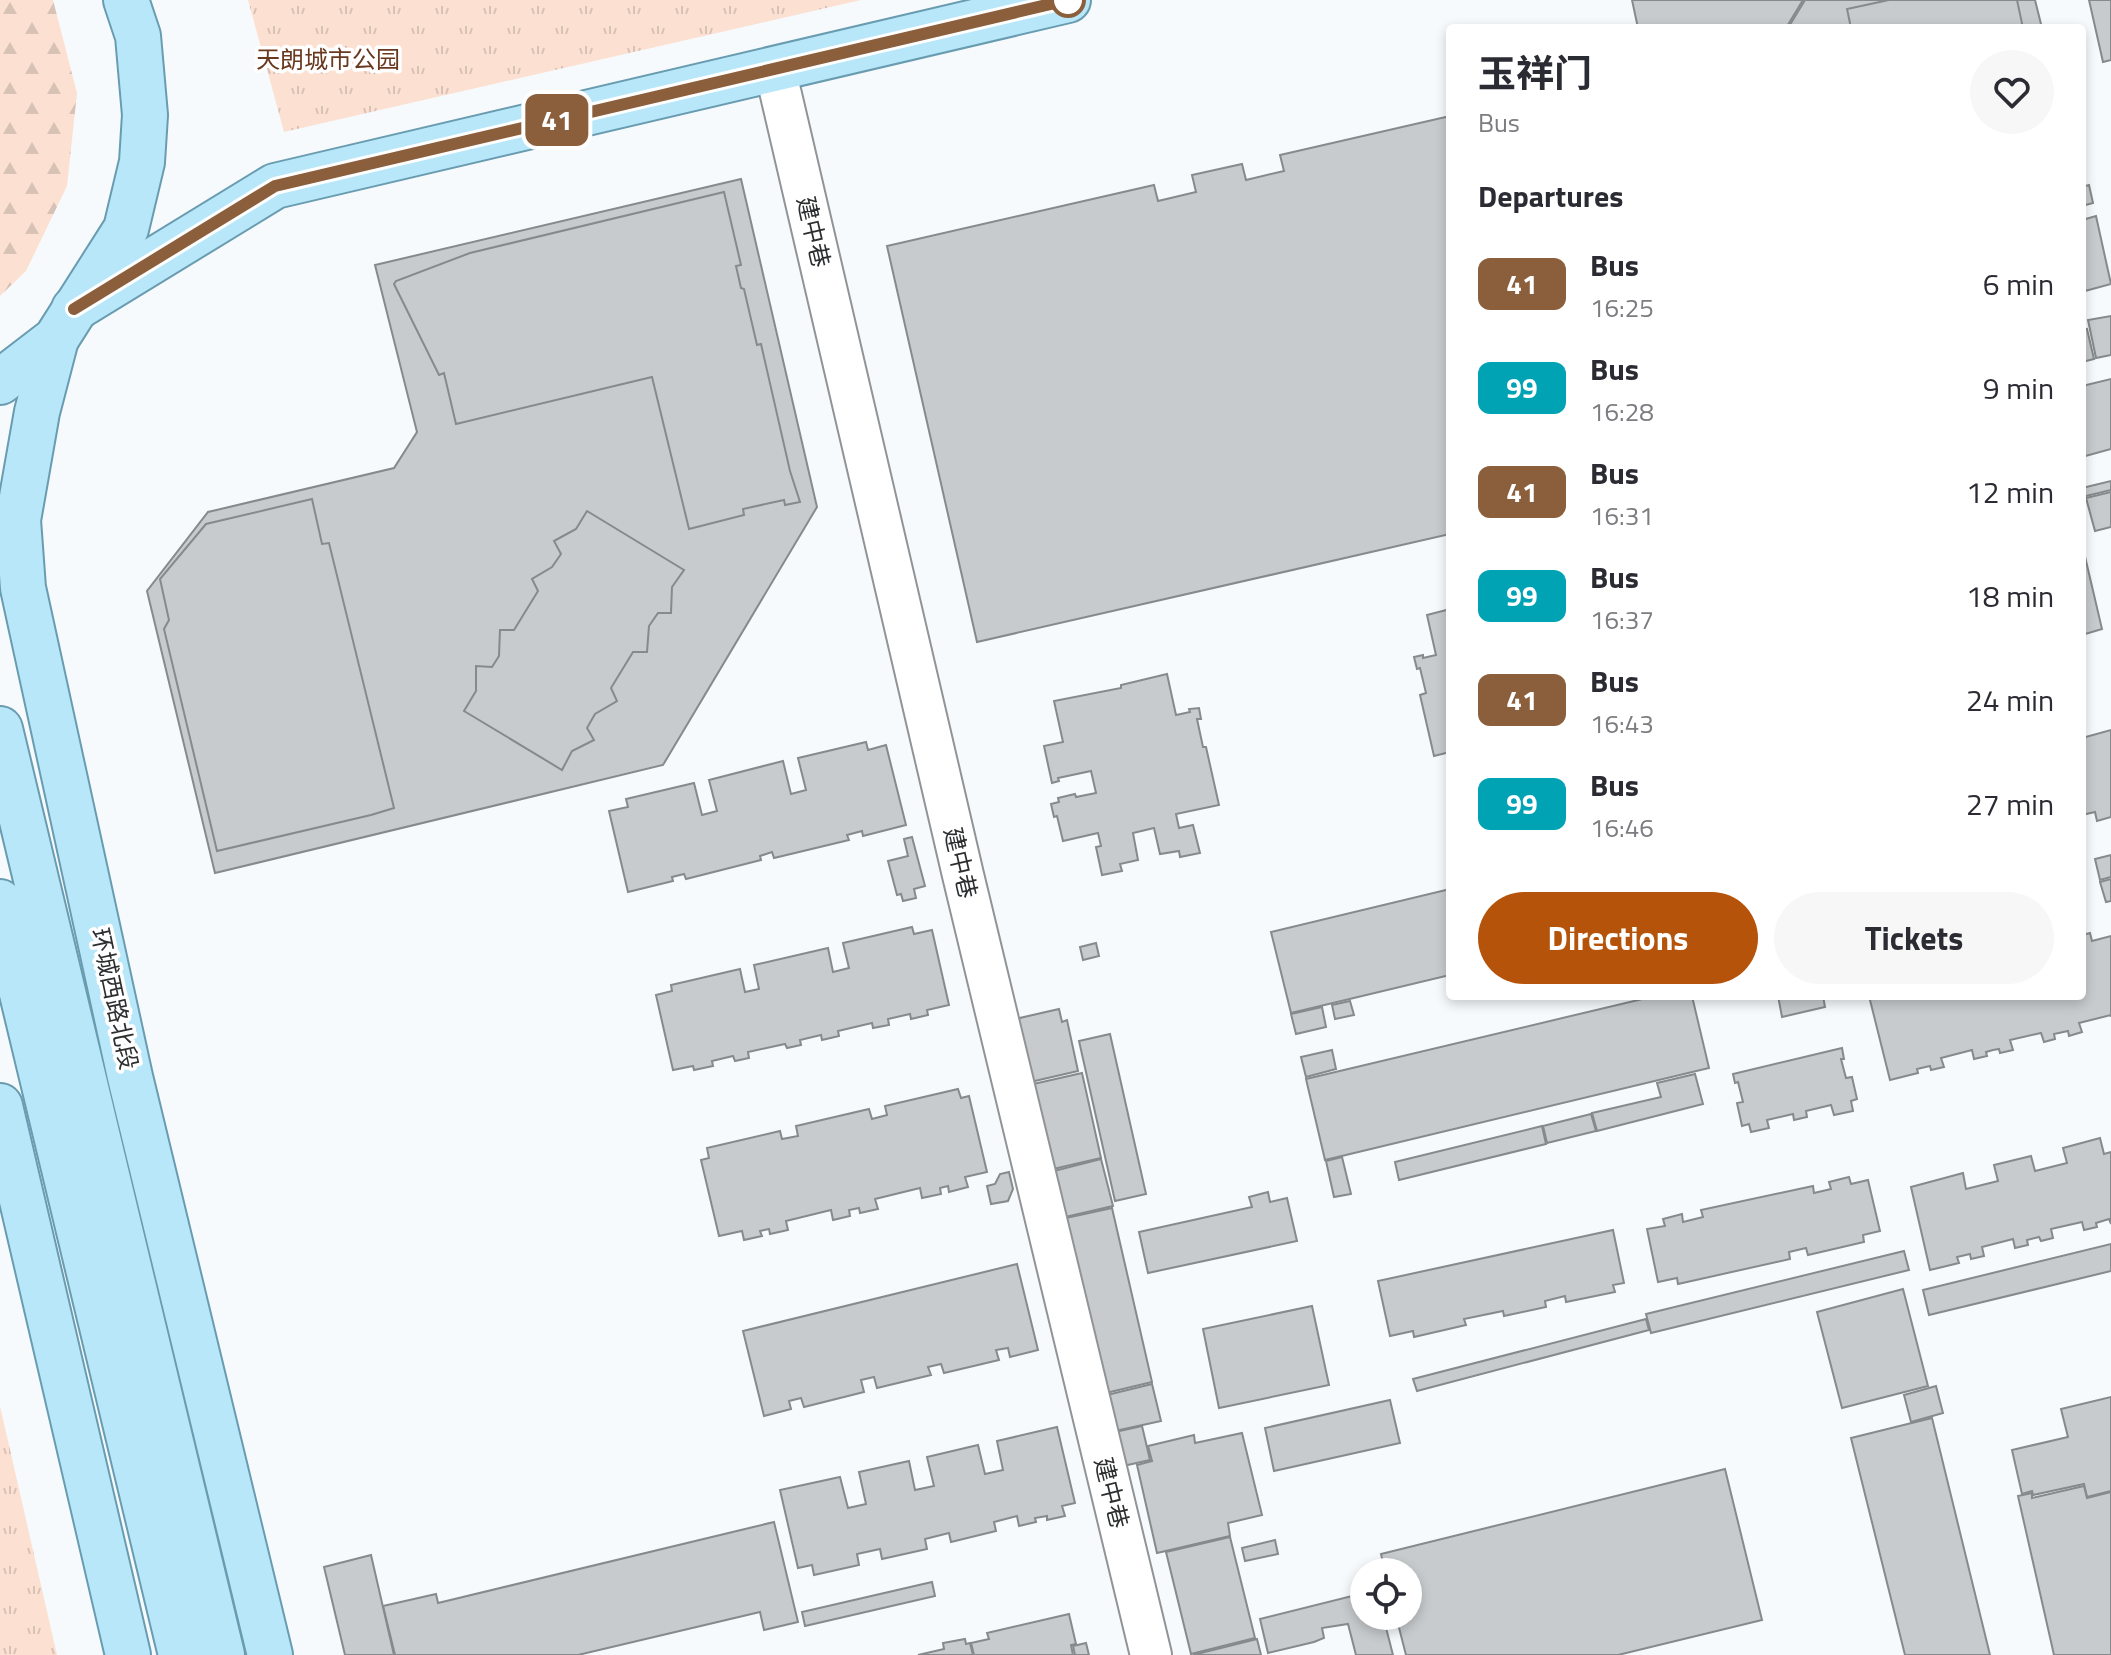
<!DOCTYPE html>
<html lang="en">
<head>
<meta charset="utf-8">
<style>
	:root { --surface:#fff; --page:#f7f7f7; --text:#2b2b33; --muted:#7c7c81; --accent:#b45309 }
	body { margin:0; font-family:"Titillium Web","Noto Sans SC",sans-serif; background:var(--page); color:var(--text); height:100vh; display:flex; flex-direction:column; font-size:30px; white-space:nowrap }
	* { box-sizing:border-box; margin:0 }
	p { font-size:26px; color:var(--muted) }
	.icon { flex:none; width:44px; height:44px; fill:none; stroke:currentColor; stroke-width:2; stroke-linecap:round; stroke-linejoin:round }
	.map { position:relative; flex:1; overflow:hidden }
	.details { position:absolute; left:1446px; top:24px; width:640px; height:976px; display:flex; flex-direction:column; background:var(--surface); border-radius:8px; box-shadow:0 4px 12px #0003 }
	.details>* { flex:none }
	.badge { padding:0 16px; border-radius:12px; font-size:28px; line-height:52px }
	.tools { position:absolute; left:1350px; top:1558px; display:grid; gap:16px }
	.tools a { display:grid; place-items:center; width:72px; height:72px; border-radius:50%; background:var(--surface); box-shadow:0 4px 12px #0003; font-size:40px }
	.map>.badge { position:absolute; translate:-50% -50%; box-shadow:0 0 0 4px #fff }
	h2 { padding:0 32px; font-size:30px; line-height:72px }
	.round { display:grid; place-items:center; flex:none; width:84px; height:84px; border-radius:42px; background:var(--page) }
	.summary { display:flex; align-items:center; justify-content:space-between; height:136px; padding:0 32px }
	h1 { font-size:38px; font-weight:700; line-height:60px }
	.cta { display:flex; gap:16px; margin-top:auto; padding:16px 32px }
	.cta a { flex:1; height:92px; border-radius:48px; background:var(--accent); color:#fff; font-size:32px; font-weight:700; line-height:92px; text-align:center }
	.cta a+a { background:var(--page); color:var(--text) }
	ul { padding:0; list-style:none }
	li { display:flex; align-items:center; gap:24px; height:104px; padding:0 32px }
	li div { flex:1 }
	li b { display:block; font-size:30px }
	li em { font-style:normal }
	li .badge { min-width:88px; font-weight:700; text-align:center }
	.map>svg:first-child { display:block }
</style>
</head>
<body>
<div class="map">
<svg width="2111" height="1655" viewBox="0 0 2111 1655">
	<defs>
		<pattern id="forest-firs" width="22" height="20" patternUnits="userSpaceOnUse" patternTransform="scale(2)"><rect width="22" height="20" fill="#fce1d3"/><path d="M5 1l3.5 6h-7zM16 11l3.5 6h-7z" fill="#d8c1b5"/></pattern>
		<pattern id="park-tufts" width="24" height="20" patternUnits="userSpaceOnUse" patternTransform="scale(2)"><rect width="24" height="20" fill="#fce1d3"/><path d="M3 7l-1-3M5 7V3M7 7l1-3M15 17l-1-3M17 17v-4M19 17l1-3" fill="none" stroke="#d8c1b5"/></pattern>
	</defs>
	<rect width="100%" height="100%" fill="#f6fafc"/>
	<path fill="url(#forest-firs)" d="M0,0h53l24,93 -10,93 -41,85 -26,25z"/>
	<g fill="url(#park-tufts)">
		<path d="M248,0h613l-577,132z"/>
		<path d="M0,1406l57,249h-57z"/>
	</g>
	<g fill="#c7cbcd" stroke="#858a8b" stroke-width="2">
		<path d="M1632,0h171l-17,28h-148z"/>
		<path d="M1805,0h230l7,28h-254z"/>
		<path d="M1889,0h128l6,28h-172l-4,-19z"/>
		<path d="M2089,0h22v60l-8,2z"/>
		<path d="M1450,116v418l-473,108 -90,-396 267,-61 4,16 38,-9 -4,-17 50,-11 4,16 38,-9 -4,-16z"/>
		<path d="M741,179l76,328 -154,258 -448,108 -68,-282 61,-79 186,-44 23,-36 -42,-167z"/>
		<path d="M2089,185l4,18 -11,3v-19z"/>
		<path d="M724,192l17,73 -5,1 5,22 3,1 13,56 4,-1 29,127 10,31 -15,3 -1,-5 -41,9 1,6 -55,14 -37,-152 -196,47 -12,-51 -5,2 -45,-91 2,-3 74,-28z"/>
		<path d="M2096,216l15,68 -26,7 -1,-3h-2v-68z"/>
		<path d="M2111,316v39l-15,3 -8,-38z"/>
		<path d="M2087,329l7,30 -12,3v-32z"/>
		<path d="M2111,379v70l-29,8v-71z"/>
		<path d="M2111,481v9l-29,7v-9z"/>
		<path d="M2111,492v35l-16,4 -9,-33z"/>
		<path d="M312,499l10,45 7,-1 65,265 -23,7 -154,36 -53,-222 5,-9 -9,-41 46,-55z"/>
		<path d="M587,511l97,59 -12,17 -1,26h-13l-9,13 -2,26h-14l-22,36 6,13 -22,13 -8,14 7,12 -22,11 -10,19 -98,-59 12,-20v-25l16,1 7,-11 1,-26h14l24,-39 -6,-12 20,-12 9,-13 -7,-13 22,-12z"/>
		<path d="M2083,548l19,81 -20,6v-86z"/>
		<path d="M1450,609v143l-16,4 -14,-61 6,-2 -6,-25 -3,1 -3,-12 9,-2v3l13,-3 -9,-40z"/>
		<path d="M1167,674l9,41 14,-3 -1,-3 10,-1 2,11h-4l6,28h3l13,58 -43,9 3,14 14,-3 7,28 -20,4 -1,-6 -19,3 -6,-26 -21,5 5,27 -18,4 2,7 -20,4 -6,-28 5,-1 -3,-13 -35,8 -6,-25 -3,1 -3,-13 8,-2 -1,-4 17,-4 1,3 20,-4 -5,-22 -33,7 1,3 -7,2 -8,-37 19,-4 -9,-41 67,-13v-3z"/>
		<path d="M2111,730v87l-14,4 -2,-9 -13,3v-77z"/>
		<path d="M866,742l2,8 18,-5 20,80 -43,11 -1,-5 -15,4 2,5 -75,18 -2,-6 -12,4 1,4 -75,19 -2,-5 -12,3 1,4 -45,11 -19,-81 19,-4 -2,-8 68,-16 8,32 15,-4 -8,-31 74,-19 8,33 15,-4 -8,-32z"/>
		<path d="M912,837l13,49 -11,3 2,9 -13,3 -2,-7 -4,1 -9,-34 20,-5 -4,-17z"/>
		<path d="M2111,855v22l-11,3 -5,-21z"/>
		<path d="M2111,879v22l-5,1 -6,-20z"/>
		<path d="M1450,889v86l-159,38 -20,-81z"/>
		<path d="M912,927l2,7 18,-4 17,75 -22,5 1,5 -17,4 -1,-5 -22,5 1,6 -16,3 -1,-5 -34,8 1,5 -17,4 -1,-5 -21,5 1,5 -14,3 -2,-4 -37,8 1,6 -14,3 -2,-5 -21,5 1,5 -19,4 -1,-4 -20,4 -17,-75 16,-4 -1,-6 69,-16 5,23 14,-3 -5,-24 74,-17 5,24 16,-4 -6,-25z"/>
		<path d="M2090,933l2,8 19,-5v81v-2l-32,8 3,9 -13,4 -1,-5 -14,3 1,5 -11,3 -3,-9 -31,7 3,10 -13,3 -1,-4 -6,1 -7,2 1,4 -13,3 -2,-9 -31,8 3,9 -13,3 -1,-4 -13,3 1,4 -28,7 -21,-84h213v-61z"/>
		<path d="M1096,943l3,13 -16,4 -3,-13z"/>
		<path d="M1655,996h37l17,72 -384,92 -19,-81z"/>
		<path d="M1778,996h45l2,11 -43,10z"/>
		<path d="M1350,1001l4,14 -19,4 -3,-14z"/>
		<path d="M1322,1007l4,20 -30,7 -5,-20z"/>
		<path d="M1059,1009l3,13 5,-2 11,51 -52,12 -15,-63z"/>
		<path d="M1110,1034l36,160 -31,7 -36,-160z"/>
		<path d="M1842,1048l2,11h-3l5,19 6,-1 5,22 -6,2 2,10 -19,4 -3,-10 -25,6 1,6 -13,3 -1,-6 -26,6 2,8 -18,4 -2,-8 -7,2 -5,-23 6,-1 -5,-20 -3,1 -2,-9z"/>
		<path d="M1332,1050l4,19 -30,8 -5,-20z"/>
		<path d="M1082,1073l19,85 -52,12 -20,-85z"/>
		<path d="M1695,1074l8,30 -106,27 -5,-18 69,-16 -4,-14z"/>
		<path d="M958,1089l3,9 8,-2 18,76 -22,5 3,10 -19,5 -1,-6 -8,2 1,6 -19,4 -2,-10 -45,11 3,10 -18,4 -1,-5 -10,2 1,6 -17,4 -2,-10 -45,11 2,9 -18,4 -1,-5 -9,2 2,5 -18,4 -2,-9 -23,5 -18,-76 8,-2 -2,-10 73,-17 2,8 16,-3 -2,-10 73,-17 3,10 15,-4 -2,-9z"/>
		<path d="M1591,1114l5,17 -49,12 -4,-17z"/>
		<path d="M1542,1126l4,18 -147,36 -4,-18z"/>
		<path d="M2100,1138l4,16 7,-2v72l-2,-5 -13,4 1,4 -13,3 -2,-8 -31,7 2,9 -12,3 -2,-4 -12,3 1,5 -13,3 -2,-9 -31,8 2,9 -13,3 -1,-5 -13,3 2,6 -29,7 -19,-83 52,-14 3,16 32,-8 -4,-16 37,-9 4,15 32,-8 -4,-15z"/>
		<path d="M1342,1157l9,37 -17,3 -8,-36z"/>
		<path d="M1101,1159l12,47 -52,12 -11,-46z"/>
		<path d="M1009,1172l4,17 -5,12 -17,3 -4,-18 8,-2 5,-10z"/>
		<path d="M1849,1177l2,7 17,-4 12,51 -17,4 1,7 -56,13 -2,-7 -17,4 1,7 -112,25 -1,-6 -19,4 -11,-53 18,-3 -2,-7 19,-5 1,8 20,-5 -2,-7 112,-24 1,7 17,-4 -2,-7z"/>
		<path d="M1268,1192l2,10 17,-4 10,43 -149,32 -9,-41 113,-25 -3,-10z"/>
		<path d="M1112,1208l40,174 -46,11 -40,-175z"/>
		<path d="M1613,1230l11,53 -11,2 2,7 -49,10 -1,-6 -20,5 1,6 -42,9 -1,-5 -39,8 2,6 -52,12 -1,-6 -23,5 -12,-55z"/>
		<path d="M2111,1244v27l-182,44 -6,-25z"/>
		<path d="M1904,1251l5,19 -258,63 -5,-19z"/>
		<path d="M1017,1264l21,86 -28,7 -2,-9 -12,2 3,10 -55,13 -3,-9 -13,3 3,8 -54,13 -3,-11 -13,3 3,12 -60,15 -3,-9 -12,3 2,8 -27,7 -21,-85z"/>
		<path d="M1903,1289l25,97 -86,22 -25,-96z"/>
		<path d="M1312,1306l17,79 -110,23 -16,-79z"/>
		<path d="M1646,1319l3,11 -232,61 -4,-12z"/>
		<path d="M1152,1384l9,37 -46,10 -8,-36z"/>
		<path d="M1936,1386l7,27 -32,9 -7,-27z"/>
		<path d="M2111,1397v94l-24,6 -3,-13 -51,11 -1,-4 -10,3 -10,-44 56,-13 -7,-28z"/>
		<path d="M1390,1400l10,43 -126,28 -9,-43z"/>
		<path d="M1932,1418l58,237h-85l-54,-217z"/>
		<path d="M1142,1426l8,34 -27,6 -8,-34z"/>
		<path d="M1057,1427l18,76 -13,3 3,10 -18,4v-4l-12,2 1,4 -17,4 -2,-10 -23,6 2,9 -45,11 -2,-9 -24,6 2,10 -45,10 -2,-10 -23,5 2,11 -45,10 -2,-10 -14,3 -18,-78 60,-13 8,31 18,-4 -7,-32 50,-11 6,29 19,-4 -7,-29 51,-12 7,29 18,-4 -6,-29z"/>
		<path d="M1242,1433l20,82 -34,8 2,13 -73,17 -20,-88 15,-4 -4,-15 46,-11 1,8z"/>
		<path d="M1725,1469l37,151 -144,35h-212l-10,-39h12v-44h-23l-4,-18z"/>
		<path d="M2084,1486l3,12 24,-6v163h-57l-36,-159 14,-3v5z"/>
		<path d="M774,1522l24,100 -34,8 -4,-18 -182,43h-183l-12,-49 53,-12 2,9z"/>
		<path d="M1230,1537l25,101 -64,16 -25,-102z"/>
		<path d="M1275,1540l3,14 -33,7 -3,-13z"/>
		<path d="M371,1555l23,100h-49l-21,-88z"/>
		<path d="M932,1582l3,14 -130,30 -3,-14z"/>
		<path d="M1364,1593v23h19l10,39h-37l-8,-31 -26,4 2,10 -10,4 -46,11 -8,-34z"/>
		<path d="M1069,1614l7,30 -5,1 2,10h-99l-3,-12 18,-4 -2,-6z"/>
		<path d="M965,1639l1,5 4,-1 3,12h-55l26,-6 -1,-6z"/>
		<path d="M1257,1639l4,16h-68z"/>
		<path d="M1086,1643l3,12h-14l-2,-9z"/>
	</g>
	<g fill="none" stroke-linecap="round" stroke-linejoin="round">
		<defs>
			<path id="minor" d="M775,69l188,806 188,780"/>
			<g id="primary">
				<path d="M74,309l201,-123 793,-186"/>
				<path d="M56,339l-19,73 -19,108 5,68 107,489 140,578"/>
				<path d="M0,382l56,-43 70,-110 16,-67 3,-47 -7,-79 -12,-36"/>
				<path d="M0,729l222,926"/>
				<path d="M0,902l181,753"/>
				<path d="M0,1106l128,549"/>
			</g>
		</defs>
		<use href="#minor" stroke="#909496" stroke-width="44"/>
		<use href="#primary" stroke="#699cb0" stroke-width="48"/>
		<use href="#minor" stroke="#fff" stroke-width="40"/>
		<use href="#primary" stroke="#b9e7fa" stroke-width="44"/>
	</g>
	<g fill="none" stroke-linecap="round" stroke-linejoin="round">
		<defs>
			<path id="line" d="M74,309l201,-123 793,-186"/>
		</defs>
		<use href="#line" stroke="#fff" stroke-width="18"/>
		<use href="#line" stroke="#8b5e3c" stroke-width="12"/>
	</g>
	<circle fill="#fff" stroke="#8b5e3c" stroke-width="4" cx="1068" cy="0" r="16"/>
	<g text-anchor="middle" stroke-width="7" stroke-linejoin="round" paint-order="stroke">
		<g font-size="24" fill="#69391f" stroke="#fff">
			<text x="328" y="68">天朗城市公园</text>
		</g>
		<g font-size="24" fill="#2c2e2f" stroke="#fff">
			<text transform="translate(813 232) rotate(77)" y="8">建中巷</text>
			<text transform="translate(960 863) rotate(77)" y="8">建中巷</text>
			<text transform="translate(114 999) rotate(78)" y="8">环城西路北段</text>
			<text transform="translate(1111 1493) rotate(76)" y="8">建中巷</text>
		</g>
	</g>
</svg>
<div class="tools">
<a><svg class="icon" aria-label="locate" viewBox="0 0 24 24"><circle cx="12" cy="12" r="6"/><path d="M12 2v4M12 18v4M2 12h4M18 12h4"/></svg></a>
</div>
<b class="badge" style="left:557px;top:120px;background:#8b5e3c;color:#fff">41</b>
<section class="details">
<div class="summary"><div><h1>玉祥门</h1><p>Bus</p></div><a class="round"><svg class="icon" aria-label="heart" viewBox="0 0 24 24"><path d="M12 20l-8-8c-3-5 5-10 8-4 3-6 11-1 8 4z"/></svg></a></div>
<h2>Departures</h2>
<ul>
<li><span class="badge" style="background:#8b5e3c;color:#fff">41</span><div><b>Bus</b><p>16:25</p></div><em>6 min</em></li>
<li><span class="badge" style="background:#00a3b4;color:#fff">99</span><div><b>Bus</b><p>16:28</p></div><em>9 min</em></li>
<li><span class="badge" style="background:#8b5e3c;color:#fff">41</span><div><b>Bus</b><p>16:31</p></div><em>12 min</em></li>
<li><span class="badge" style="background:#00a3b4;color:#fff">99</span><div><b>Bus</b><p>16:37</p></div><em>18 min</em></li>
<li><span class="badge" style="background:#8b5e3c;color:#fff">41</span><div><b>Bus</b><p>16:43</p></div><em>24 min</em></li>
<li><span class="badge" style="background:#00a3b4;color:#fff">99</span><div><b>Bus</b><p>16:46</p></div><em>27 min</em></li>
</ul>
<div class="cta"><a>Directions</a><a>Tickets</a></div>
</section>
</div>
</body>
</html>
